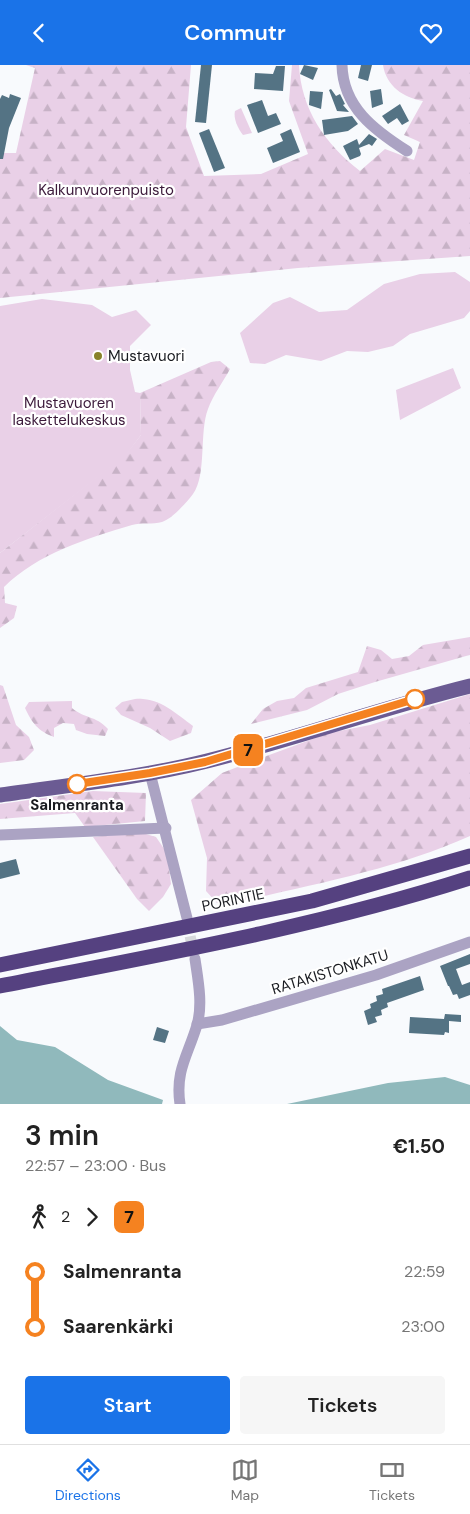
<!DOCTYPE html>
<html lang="en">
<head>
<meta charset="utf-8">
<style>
	:root { --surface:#fff; --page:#f6f6f6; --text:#222; --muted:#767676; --line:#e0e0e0; --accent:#1a73e8 }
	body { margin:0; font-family:"DM Sans",sans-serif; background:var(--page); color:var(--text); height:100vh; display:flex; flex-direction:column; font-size:19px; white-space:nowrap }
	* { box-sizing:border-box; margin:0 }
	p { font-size:16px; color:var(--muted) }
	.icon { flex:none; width:28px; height:28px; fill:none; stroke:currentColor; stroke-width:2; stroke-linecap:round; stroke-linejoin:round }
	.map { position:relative; height:1039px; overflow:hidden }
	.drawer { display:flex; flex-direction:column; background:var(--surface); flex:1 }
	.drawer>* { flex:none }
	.badge { padding:0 10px; border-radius:8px; font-size:18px; line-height:32px }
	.map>.badge { position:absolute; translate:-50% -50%; box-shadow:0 0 0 2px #fff }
	.legs { display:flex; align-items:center; gap:8px; height:55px; padding:0 25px; font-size:16px }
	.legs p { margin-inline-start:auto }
	.overview { display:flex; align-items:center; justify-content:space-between; height:85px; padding:0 25px }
	h1 { font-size:28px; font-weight:600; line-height:38px }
	.primary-button { display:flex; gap:10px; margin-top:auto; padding:10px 25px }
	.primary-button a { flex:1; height:58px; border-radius:5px; background:var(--accent); color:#fff; font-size:20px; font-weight:600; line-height:58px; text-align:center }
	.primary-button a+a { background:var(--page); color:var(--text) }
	ul { padding:0 25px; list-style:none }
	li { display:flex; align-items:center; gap:18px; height:55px; font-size:19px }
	li i { display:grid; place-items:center; width:8px; height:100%; margin:0 6px; background:currentColor }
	li i::after { content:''; width:12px; height:12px; margin:-6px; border:4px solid; border-radius:50%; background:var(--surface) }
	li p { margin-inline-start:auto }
	li:first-child i { background:linear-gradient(#0000 50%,currentColor 0) }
	li:last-child i { background:linear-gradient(currentColor 50%,#0000 0) }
	header { display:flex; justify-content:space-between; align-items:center; height:65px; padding:0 25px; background:var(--accent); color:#fff; font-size:22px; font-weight:600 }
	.tabs { display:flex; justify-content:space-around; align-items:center; height:70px; border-top:1px solid var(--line); background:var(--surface); font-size:14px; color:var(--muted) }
	.tabs a { display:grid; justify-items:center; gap:2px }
	.tabs .current { color:var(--accent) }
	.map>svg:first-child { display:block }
</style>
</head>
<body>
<header><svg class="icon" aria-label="back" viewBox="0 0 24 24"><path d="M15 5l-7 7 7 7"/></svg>Commutr<svg class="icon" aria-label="heart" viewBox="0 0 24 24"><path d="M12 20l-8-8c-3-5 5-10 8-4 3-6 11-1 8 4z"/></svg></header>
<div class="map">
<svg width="470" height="1039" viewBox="0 0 470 1039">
	<defs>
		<pattern id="forest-firs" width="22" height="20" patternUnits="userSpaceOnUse" patternTransform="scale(1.25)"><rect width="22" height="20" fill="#e9d0e7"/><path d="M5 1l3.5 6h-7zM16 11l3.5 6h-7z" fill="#c7b2c6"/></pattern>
	</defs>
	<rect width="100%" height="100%" fill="#f8fafd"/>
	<g fill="#e9d0e7">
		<path d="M241,43l11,25 -9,2c-5,-6 -10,-17 -8,-24z"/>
		<path d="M455,207l15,10v29l-6,7 -54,16 -17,12 -25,6 -21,-1 -26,10 -35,-6 -21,9 -15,-1 -10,-30 33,-30 17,-6 29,15 28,-2 37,-26 36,-10z"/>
		<path d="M42,234l50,6 20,12 24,-7 15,15 -21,21v24l5,22 5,1 1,42 -15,20 -126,98v-247z"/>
		<path d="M453,303l8,20 -61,32 -4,-30z"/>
	</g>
	<g fill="url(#forest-firs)">
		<path d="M26,0h165l-5,62 18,49 57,-2 47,-20 -19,-53 3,-36h7c2,44 26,79 61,106l25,-22 29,11 6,-18 -16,-7 19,-34c-19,-3 -37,-15 -40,-36h87v191l-172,12 -298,30v-145h16l19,-85z"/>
		<path d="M220,296l10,8c-7,13 -17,26 -22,40 -9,23 -1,66 -15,85 -7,9 -20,24 -31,28 -9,3 -21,0 -30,3 -44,13 -95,29 -128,62l1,16 12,3 -3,12 -14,10v-75l126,-99 15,-19 -1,-42 71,-31z"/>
		<path d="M470,572v18l-4,1 -91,26 -37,12 -31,16 -56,14 12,-15 14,-8 17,-3 12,-10 52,-16 9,-26 14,4 11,9 17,-3 14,-11z"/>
		<path d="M0,620l3,1 13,39 13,12 5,13 -10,10 -24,3z"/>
		<path d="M470,629v142c-76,34 -160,49 -241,68l-12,-1 -11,-12 1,-33 -16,-58 31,-27 39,-15 68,-25 41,-8z"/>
		<path d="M135,634c24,-2 40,14 58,27l-2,7 -21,8 -20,-13 -29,-13 -6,-7 7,-6z"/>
		<path d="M72,636v7c13,11 23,7 36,21l-3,7 -18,-2 -11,-4 -2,-6 -11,-1 -9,5v9c-16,-6 -22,-14 -29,-29l4,-6z"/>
		<path d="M93,726l53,2 -1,28 -60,6 -10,-14 -75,6v-15z"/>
		<path d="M139,767l17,5 11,16 4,31 -8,13 -14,14 -12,-12 -44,-62z"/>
	</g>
	<g fill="#90b9bc">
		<path d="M0,961l17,14 38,7 53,33 55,20 -1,4h-162z"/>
		<path d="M445,1012l25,8v19h-183l101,-21z"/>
	</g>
	<g fill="#547384">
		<path d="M201,0h11l-6,58 -11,-1z"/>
		<path d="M304,0l14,3 -5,12 -13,-6z"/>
		<path d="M361,0h11l-4,16 -10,-3z"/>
		<path d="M276,1h9l-2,25 -29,-2 1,-16 18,1z"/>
		<path d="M331,24l5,7 4,-2 5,10 -2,1 6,7 -12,-1 -8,-21z"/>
		<path d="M381,24l2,15 -11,4 -2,-17z"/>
		<path d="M310,26l13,1 -2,17 -12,-4z"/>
		<path d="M10,29l11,4 -12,30 -6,31h-3v-60l2,-4 7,3z"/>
		<path d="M262,35l6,16 8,-3 5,11 -23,9 -11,-28z"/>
		<path d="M400,39l9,17 -7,4 -5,-7 -9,6 -6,-8z"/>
		<path d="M352,51l6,8 -10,7 -24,4 -2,-15z"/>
		<path d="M209,64l16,39 -11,4 -15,-39z"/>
		<path d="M291,64l9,23 -27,11 -6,-15 16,-7 -3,-7z"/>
		<path d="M369,69l8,5 -5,7 -3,-2 -10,4 2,6 -1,2 -10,4 -7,-14 14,-7 2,6z"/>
		<path d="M16,794l4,15 -20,5v-16z"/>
		<path d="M470,889v10l-14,5 6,16 8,-3v13l-11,4 -2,-5 -4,1 -4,-9h-1l-8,-20z"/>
		<path d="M420,911l4,14 -37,13 1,4 -7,3 1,5 -7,2 2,5 -9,3 -4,-14 7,-3 -1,-4 7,-3 -1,-5 7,-2 -1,-5z"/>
		<path d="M445,949l16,1v7l-12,-1v12l-4,-1 -1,3 -35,-2 1,-16 34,2z"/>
		<path d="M157,962l12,4 -4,12 -12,-3z"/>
	</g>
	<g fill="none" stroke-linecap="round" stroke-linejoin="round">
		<path stroke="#d7d9dc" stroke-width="11" stroke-dasharray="11 5.5" stroke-linecap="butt" d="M187,855l7,36"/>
		<g stroke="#aba3c3" stroke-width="11">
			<path d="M342,0c1,42 32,65 65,86"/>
			<path d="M150,708l37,145"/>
			<path d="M0,770l166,-7"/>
			<path d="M197,959l25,-4 154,-45 94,-33"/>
			<path d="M180,1039c-5,-33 8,-49 17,-79 6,-21 1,-45 -2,-66"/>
		</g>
		<path stroke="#6b5b93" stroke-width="15" d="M0,730c69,-10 139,-17 207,-34 88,-22 174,-53 263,-75"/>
		<g stroke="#554180" stroke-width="15">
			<path d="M0,900l312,-64 158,-45"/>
			<path d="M0,921c158,-31 317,-59 470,-108"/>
		</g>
	</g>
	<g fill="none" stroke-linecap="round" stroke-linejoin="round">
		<defs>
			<path id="line-1" d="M77,719l73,-11 55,-11 210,-63"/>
		</defs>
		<use href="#line-1" stroke="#fff" stroke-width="11"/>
		<use href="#line-1" stroke="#f58220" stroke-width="8"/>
	</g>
	<circle fill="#88822a" stroke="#fff" stroke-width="2" cx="98" cy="291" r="5"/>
	<g fill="#fff" stroke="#f58220" stroke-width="2.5">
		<circle cx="415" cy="634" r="9"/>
		<circle cx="77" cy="719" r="9"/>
	</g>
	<g text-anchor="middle" stroke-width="4.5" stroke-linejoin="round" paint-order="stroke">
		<g font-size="15" fill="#3c1a3b" stroke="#fff">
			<text x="106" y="130">Kalkunvuorenpuisto</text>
			<text x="69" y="343">Mustavuoren<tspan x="69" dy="17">laskettelukeskus</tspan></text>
		</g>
		<g font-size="15" fill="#191b20" stroke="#fff" text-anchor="start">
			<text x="108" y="296">Mustavuori</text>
		</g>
		<g font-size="15" font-weight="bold" fill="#191b20" stroke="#fff">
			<text x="77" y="745">Salmenranta</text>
		</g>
		<g font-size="15" fill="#191b20" stroke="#fff">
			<text transform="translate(233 835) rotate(-12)" y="5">PORINTIE</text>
			<text transform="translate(330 907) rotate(-17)" y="5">RATAKISTONKATU</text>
		</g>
	</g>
</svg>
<b class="badge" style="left:248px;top:685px;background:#f58220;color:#111">7</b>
</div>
<section class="drawer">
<div class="overview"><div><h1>3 min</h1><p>22:57 – 23:00 · Bus</p></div><b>€1.50</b></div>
<div class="legs"><svg class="icon" aria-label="walk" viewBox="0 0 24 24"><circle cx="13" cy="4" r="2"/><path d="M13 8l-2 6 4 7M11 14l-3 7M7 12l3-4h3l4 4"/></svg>2<svg class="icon" aria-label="forward" viewBox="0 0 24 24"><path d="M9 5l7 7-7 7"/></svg><b class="badge" style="background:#f58220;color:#111">7</b></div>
<ul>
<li><i style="color:#f58220"></i><b>Salmenranta</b><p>22:59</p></li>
<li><i style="color:#f58220"></i><b>Saarenkärki</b><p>23:00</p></li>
</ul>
<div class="primary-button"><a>Start</a><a>Tickets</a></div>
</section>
<nav class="tabs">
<a class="current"><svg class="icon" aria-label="directions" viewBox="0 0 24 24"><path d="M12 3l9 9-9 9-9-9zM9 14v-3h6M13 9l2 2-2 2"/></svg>Directions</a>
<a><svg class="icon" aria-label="map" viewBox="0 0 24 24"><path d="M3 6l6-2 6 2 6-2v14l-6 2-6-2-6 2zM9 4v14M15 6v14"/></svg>Map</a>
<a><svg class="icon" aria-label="tickets" viewBox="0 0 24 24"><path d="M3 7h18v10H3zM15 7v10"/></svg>Tickets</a>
</nav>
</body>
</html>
